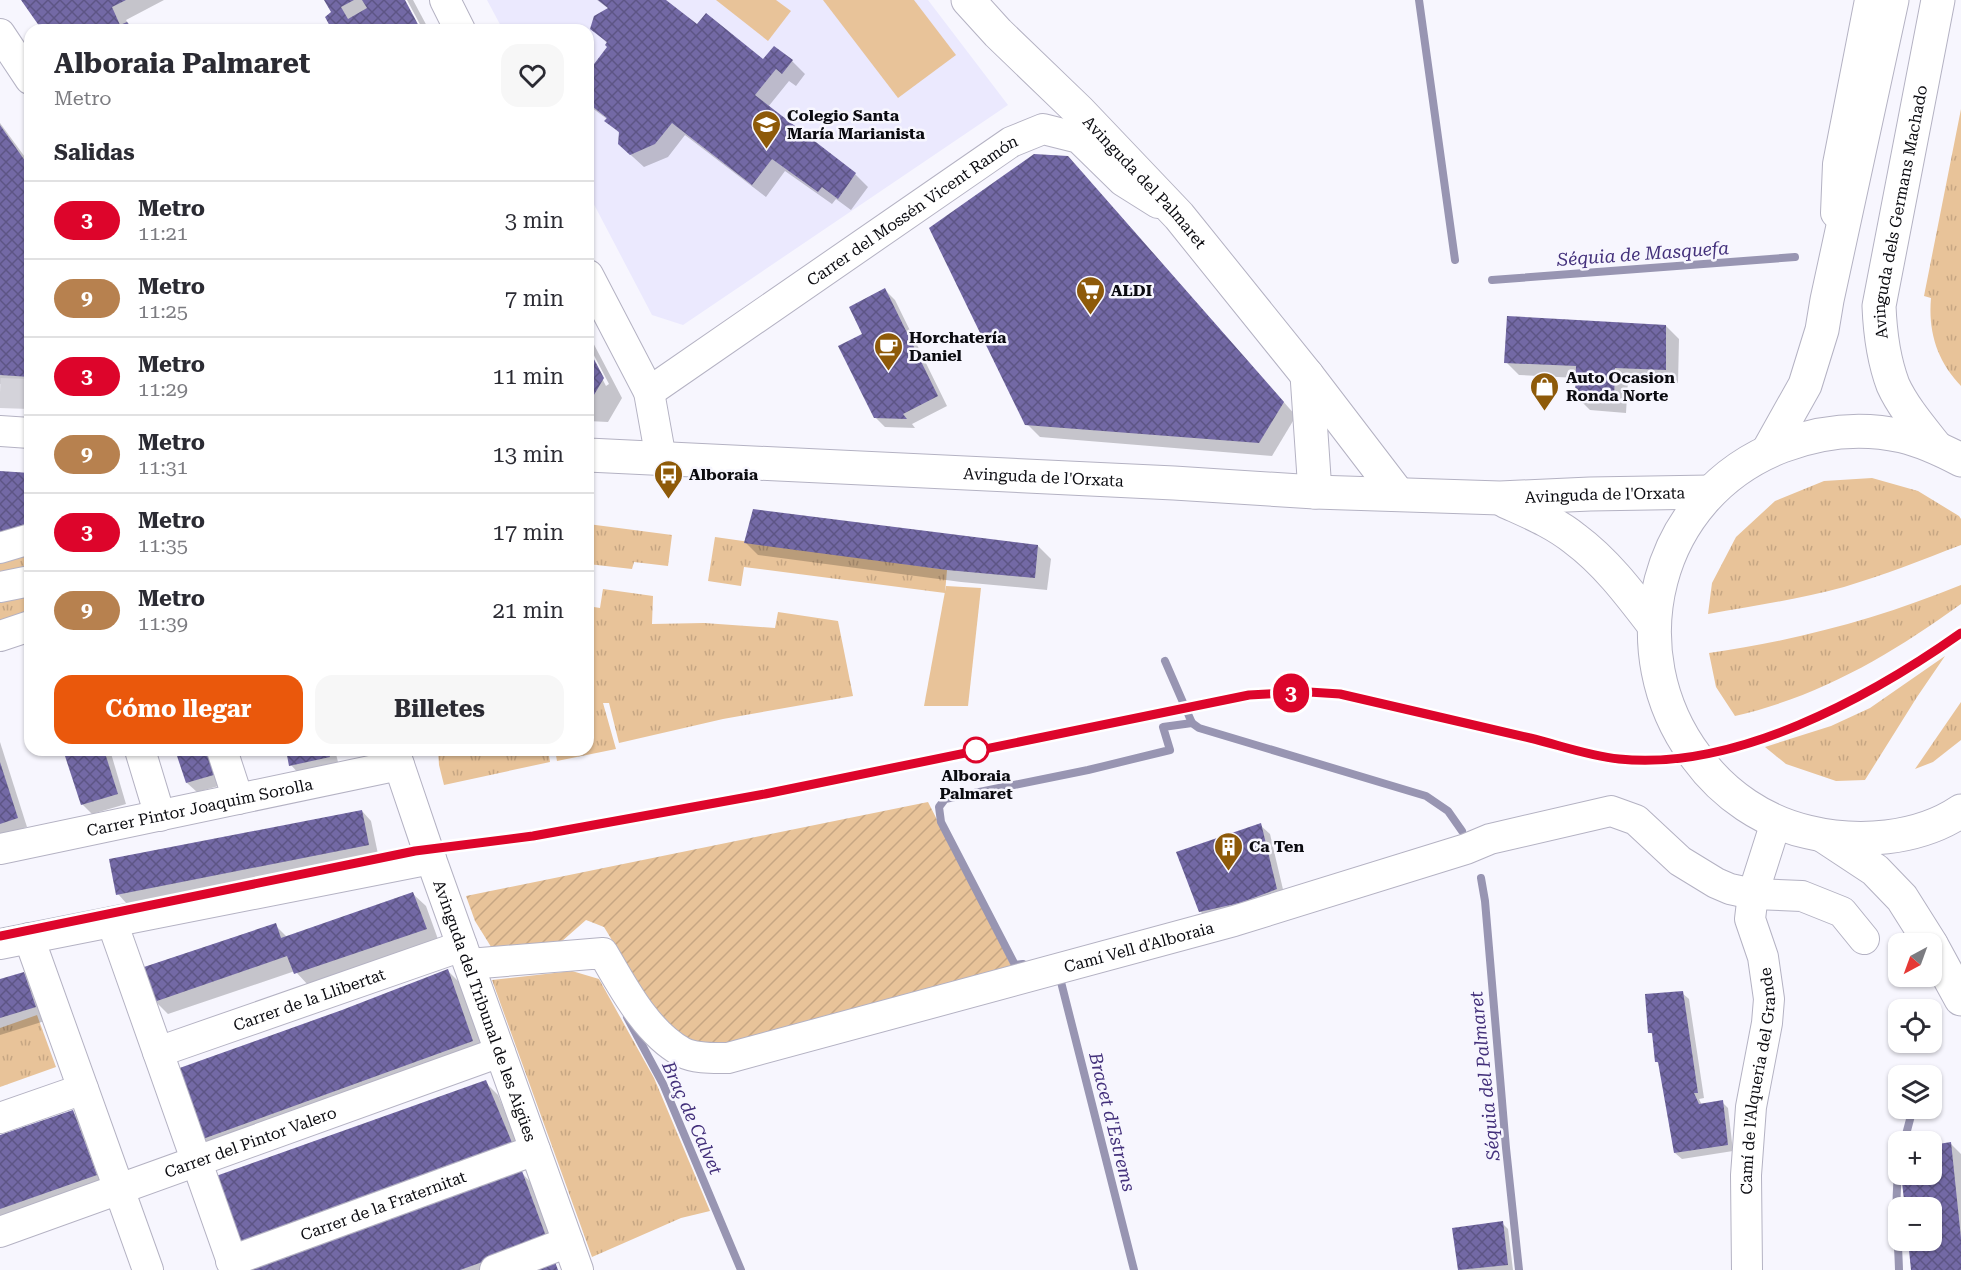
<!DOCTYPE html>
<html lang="es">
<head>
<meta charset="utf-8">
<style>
	:root { --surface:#fff; --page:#f7f7f7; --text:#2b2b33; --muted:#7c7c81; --line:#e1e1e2; --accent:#ea580c }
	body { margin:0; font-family:"Roboto Serif",serif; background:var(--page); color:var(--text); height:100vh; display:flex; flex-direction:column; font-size:22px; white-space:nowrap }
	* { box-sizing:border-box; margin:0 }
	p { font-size:20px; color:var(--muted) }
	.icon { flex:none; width:33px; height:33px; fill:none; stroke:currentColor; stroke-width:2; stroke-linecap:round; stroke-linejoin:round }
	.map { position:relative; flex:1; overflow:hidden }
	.side { position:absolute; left:24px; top:24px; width:570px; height:732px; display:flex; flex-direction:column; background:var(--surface); border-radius:18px; box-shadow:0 2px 4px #0004 }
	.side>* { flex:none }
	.badge { padding:0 12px; border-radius:20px; font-size:21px; line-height:39px }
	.needle { width:39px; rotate:221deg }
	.controls { position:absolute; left:1888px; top:933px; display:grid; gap:12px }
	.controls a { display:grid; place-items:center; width:54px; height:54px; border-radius:12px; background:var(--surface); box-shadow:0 2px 4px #0004; font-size:30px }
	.map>.badge { position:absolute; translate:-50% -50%; box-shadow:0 0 0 3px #fff }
	h2 { padding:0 30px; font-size:22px; line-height:54px }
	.round { display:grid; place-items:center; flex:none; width:63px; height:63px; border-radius:18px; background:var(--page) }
	.headline { display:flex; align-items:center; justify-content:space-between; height:102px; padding:0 30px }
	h1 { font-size:28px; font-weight:700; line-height:45px }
	.button { display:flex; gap:12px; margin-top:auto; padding:12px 30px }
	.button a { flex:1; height:69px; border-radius:18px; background:var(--accent); color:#fff; font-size:24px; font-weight:700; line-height:69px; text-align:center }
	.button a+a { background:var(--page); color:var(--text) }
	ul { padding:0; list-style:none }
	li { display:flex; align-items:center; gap:18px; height:78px; padding:0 30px; border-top:2px solid var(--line) }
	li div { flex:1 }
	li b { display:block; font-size:22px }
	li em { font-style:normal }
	li .badge { min-width:66px; font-weight:700; text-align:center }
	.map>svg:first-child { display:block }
</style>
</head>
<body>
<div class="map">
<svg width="1961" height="1270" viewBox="0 0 1961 1270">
	<defs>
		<pattern id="grass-tufts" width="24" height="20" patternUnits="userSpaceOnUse" patternTransform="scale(1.5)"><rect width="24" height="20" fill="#e8c399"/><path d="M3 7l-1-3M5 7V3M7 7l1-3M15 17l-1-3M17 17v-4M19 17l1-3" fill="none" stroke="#c6a683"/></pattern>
		<pattern id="garden-furrows" width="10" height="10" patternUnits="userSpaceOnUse" patternTransform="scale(1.5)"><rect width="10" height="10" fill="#e8c399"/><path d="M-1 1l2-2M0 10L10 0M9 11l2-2" fill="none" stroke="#c6a683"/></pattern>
		<pattern id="building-cross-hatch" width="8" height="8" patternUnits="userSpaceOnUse" patternTransform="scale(1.5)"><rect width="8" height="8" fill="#7369a5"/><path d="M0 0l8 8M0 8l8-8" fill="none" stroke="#5d5585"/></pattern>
	</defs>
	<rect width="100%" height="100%" fill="#f7f6fe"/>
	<path fill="#ebe9fe" d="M487,0h441l80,105 -325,220 -31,-10 -64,-122v-163h-85z"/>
	<g fill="url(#grass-tufts)">
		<path d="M1961,109v277c-24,-25 -33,-54 -30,-88l-7,-2z"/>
		<path d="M1872,478l46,13 41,25 2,3v26c-39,15 -77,30 -117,42 -45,12 -91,19 -136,27l4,-31 24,-46 39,-36 49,-20z"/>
		<path d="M588,524l84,11 -4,31 -34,-4 -2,7 -44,-5z"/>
		<path d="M715,537l232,33 -2,23 -201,-26 -3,19 -33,-5z"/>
		<path d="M30,547v88l-30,10v-91z"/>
		<path d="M1961,585v19c-71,51 -140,92 -226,112l-19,-29 -7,-34c86,-12 171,-35 252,-68z"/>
		<path d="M603,589l50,7 -1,28 52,-1 71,5 3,-16 60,9 15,75 -130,23 -104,24 -10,-40h-6l13,46 -59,12 -2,-11h33v-144l12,2z"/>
		<path d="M1945,656l-28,41 -52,83 -29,1 -50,-17 -21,-17 66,-21 39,-18z"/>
		<path d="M1961,702v38l-28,22 -18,7z"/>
		<path d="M438,750h110l2,12 -106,23 -5,-20z"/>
		<path d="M572,971l27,8 55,99 56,133 -29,7 -89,39 -100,-277z"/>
		<path d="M37,1015l19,52 -56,20v-59z"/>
	</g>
	<path fill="url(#garden-furrows)" d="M928,802l84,165 -271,77 -49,1 -32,-26 -56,-92 -18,-7 -25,22 -68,8 -18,-29 -9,-25z"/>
	<g fill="#e8c399">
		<path d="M716,0h60l15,11 -23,30z"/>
		<path d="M823,0h91l42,55 -58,43z"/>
		<path d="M946,586l35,2 -13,118h-44z"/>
	</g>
	<g fill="#0003">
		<path d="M23,0h141l-38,20 7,10h-89z"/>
		<path d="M326,0h78l16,30h-87v-17z"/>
		<path d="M407,0h6l16,30h-6z"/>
		<path d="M597,0h66l34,26 67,35h28l13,13 -9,12 -7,-5 -21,26 87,67 13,13 -17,23 -15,-11 -4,5 -47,-33 -19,26 -81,-62 -17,22 -24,10 -11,-10 -14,-13 1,-10 -13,-15 -19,-14v-37l3,2 18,-23 -1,-3 -16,-16 17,-19z"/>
		<path d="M0,123l30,41v222l-30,-2z"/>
		<path d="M1081,171l215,245 -24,40 -232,-19 -13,-13z"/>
		<path d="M885,290l10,10 52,106 -35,18 3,4 -30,-1 -10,-10 -11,-83z"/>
		<path d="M1666,326l13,13 -1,44 -50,-3 -2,33 -36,-3 -13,-13v-19l-58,-3 -13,-13z"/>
		<path d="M588,333l34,65 -14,24 -20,-1v-70l18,35 3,-2 -21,-40z"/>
		<path d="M745,542l293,4 13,13 -4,31 -86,-8 -203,-27z"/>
		<path d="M0,742l27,85 -27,9z"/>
		<path d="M64,750h46l16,54 -34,10 -10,-10z"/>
		<path d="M176,750l57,32 -36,10 -10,-9z"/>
		<path d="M287,750h48l4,16 -39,9 -9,-10z"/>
		<path d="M362,811l9,10 7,33 -251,50 -9,-10z"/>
		<path d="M1260,825l10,9 15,64 -75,23 -10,-10z"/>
		<path d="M413,894l13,12 13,36 -130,44 -14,-15 -127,43 -13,-13 120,-76 13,13z"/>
		<path d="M448,971l13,13 24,70 -271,98 -13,-13 142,-127z"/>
		<path d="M24,973l13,13 11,34 -48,15v-54z"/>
		<path d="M1682,993l7,6 15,99 -5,1 3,6 20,-3 6,6 5,43 -51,8 -7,-6 -15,-88 -4,-4 -2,-25 -4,-4z"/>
		<path d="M485,1082l13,13 26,63 -306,19z"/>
		<path d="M72,1112l13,13 24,63 -109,38v-90z"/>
		<path d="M1950,1143l11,11v116h-49l20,-30v-93z"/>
		<path d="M522,1173l12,13 25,66 -50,18h-258z"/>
		<path d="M1502,1223l6,6 5,41h-54l-5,-40z"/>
	</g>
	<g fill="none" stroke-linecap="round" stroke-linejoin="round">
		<g stroke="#9895b2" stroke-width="8">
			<path d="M1419,0l36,260"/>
			<path d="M1492,280l303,-23"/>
			<path d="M1165,661l27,62 7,5 227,68 22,15 14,20"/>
			<path d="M1481,878l4,23 21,247 13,122"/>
			<path d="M1023,964l-8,1 -74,-143 -2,-15 6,-8 143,-29 82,-20 -7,-23 29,-4"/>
			<path d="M1061,982l73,288"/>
			<path d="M627,1017l36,67 78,186"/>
			<path d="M1904,1142l9,-34"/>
			<path d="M1899,1168c-5,34 -1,67 0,102"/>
		</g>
	</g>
	<g fill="url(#building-cross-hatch)">
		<path d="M21,0h105l-14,7 8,18 7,-3 6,8h-91z"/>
		<path d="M324,0h30l-13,7 7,12 19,-11 -5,-8h43l16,30h-89l-7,-13 6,-5z"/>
		<path d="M598,0h68l31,24 9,-11 57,46 11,-13 19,14 -11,14 -6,-5 -21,26 101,78 -18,26 -16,-12 -4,5 -46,-33 -20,26 -80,-62 -17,21 -25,11 -12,-11 1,-12 -15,-11 3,-3 -19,-15v-37l3,2 16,-21 -2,-2 2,-3 -17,-13 4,-13 14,-8z"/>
		<path d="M0,125l30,43v209l-30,-2z"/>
		<path d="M1034,154l34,2 216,246 -25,41 -234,-18 -96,-197z"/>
		<path d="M885,288l53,108 -35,18 4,5 -33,-1 -36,-72 24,-12 -13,-27z"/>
		<path d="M1507,316l159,9v45l-51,-2 -1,32 -39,-2 1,-32 -72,-3z"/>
		<path d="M588,348l16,30 -16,27z"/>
		<path d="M0,471l30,2v55l-30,9z"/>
		<path d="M753,509l285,36 -3,33 -88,-8 -203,-27z"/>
		<path d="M63,750h41l14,44 -37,11z"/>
		<path d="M175,750h42l7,22 -38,11z"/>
		<path d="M286,750h42l2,7 -41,9z"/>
		<path d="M0,762l18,56 -18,6z"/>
		<path d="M362,810l7,35 -253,50 -7,-36z"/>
		<path d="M1261,823l16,66 -37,14 -41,9 -23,-60z"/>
		<path d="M413,892l14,37 -133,45 -7,-18 -133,46 -13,-34 135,-45 5,15z"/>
		<path d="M448,969l25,72 -273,99 -26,-70 168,-60z"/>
		<path d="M24,972l12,35 -36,11v-39z"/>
		<path d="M1683,991l15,102h-4l5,11 24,-4 5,45 -54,8 -16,-91h-3l-3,-29h-4l-3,-39z"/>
		<path d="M486,1080l27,65 -273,98 -24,-67z"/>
		<path d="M73,1110l24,65 -97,34v-74z"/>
		<path d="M1951,1142l10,96v32h-50l-3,-30h24v-32h-27l-4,-34h31v-29z"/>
		<path d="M522,1171l25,68 -87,31h-213z"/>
		<path d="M1503,1221l5,44 -50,5 -6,-42z"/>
		<path d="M555,1262l3,8h-24z"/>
	</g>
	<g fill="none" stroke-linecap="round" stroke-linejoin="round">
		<path stroke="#d4d3da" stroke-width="30" stroke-dasharray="30 15" stroke-linecap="butt" d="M0,393l30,1"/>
		<defs>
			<g id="minor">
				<path d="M445,0l15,30"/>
				<path d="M0,34l30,45"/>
				<path d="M1836,213l2,-49 32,-164"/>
				<path d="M588,275l61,117 12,67"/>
				<path id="s1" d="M649,392l362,-250 32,-13 36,9 44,43 35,22"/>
				<path d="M0,431l30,2"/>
				<path d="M0,548l30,-9"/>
				<path d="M0,587l30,-6"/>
				<path d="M0,636l30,-10"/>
				<path d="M140,750l20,66"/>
				<path d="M222,750l16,49"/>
				<path id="s2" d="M394,750l37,109 147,411"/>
				<path id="s3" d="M0,849l399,-84"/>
				<path d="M112,922l123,348"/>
				<path d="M29,938l119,332"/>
				<path d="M0,944l431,-85"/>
				<path id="s4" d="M469,964l134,-11c20,34 43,79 79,99 13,7 32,6 46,6l506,-137 232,-72 24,-10 121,-28 25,9 44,41 36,22 14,6 23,5 49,2 40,16 22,27"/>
				<path id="s5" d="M158,1052l304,-106"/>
				<path d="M0,1118l83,-29"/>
				<path id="s6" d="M0,1232l500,-180"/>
				<path id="s7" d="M231,1261l304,-111"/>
				<path d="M495,1270l73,-28"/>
				<path id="s8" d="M1747,1270l-1,-95 5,-68 16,-84 2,-24 -6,-42 -13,-38 3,-25 23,-72"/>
			</g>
			<g id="major">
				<path id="s9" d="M968,0l30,33 81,78 100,105 128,159 91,119"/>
				<path d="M1307,375l8,117"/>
				<path id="s10" d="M1936,447c-15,-19 -33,-40 -43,-62 -9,-24 -13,-54 -14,-79l59,-306"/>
				<path d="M1768,451l37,-66 17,-55 5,-30 65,-300"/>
				<path id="s11" d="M588,455l586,28 141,9 185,6 90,-4 120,-2"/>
				<path d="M1961,460c-19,-10 -38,-19 -59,-24 -40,-9 -81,-5 -120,10 -128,49 -166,205 -85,312 27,37 67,64 111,74 49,12 110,8 153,-21"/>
				<path d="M1505,501c24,11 49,21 70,38 31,23 55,55 78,85"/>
				<path d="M1825,837l50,33 27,28 29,46"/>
				<path d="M1932,946l29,53"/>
			</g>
		</defs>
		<use href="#minor" stroke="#b4b2c3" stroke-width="32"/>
		<use href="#major" stroke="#b4b2c3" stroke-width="35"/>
		<use href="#minor" stroke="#fff" stroke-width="30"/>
		<use href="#major" stroke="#fff" stroke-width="33"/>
	</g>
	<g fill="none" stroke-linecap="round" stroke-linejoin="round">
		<defs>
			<path id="line" d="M0,936l415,-85 118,-15 232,-42 484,-99 60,-3 31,2c63,15 127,29 190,44 29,7 59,18 89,21 116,12 250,-61 342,-126"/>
		</defs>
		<use href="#line" stroke="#fff" stroke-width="14"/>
		<use href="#line" stroke="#dd052b" stroke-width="9"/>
	</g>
	<defs>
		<symbol id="school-pin" viewBox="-11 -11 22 30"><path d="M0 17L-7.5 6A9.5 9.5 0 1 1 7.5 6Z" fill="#8e5a09" stroke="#f7f6fe"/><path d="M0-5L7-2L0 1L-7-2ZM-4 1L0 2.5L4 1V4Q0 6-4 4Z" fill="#fff"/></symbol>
		<symbol id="supermarket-pin" viewBox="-11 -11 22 30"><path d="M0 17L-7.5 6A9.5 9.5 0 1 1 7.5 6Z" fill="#8e5a09" stroke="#f7f6fe"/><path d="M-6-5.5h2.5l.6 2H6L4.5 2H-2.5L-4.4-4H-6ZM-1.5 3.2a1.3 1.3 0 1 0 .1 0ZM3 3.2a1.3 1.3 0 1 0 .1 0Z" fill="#fff"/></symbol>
		<symbol id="cafe-pin" viewBox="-11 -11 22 30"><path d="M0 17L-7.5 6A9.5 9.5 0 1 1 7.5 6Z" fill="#8e5a09" stroke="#f7f6fe"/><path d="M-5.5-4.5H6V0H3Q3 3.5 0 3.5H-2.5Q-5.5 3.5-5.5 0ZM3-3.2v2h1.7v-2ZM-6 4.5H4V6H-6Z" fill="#fff"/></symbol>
		<symbol id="shop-pin" viewBox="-11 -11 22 30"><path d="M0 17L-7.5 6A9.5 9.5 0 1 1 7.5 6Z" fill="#8e5a09" stroke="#f7f6fe"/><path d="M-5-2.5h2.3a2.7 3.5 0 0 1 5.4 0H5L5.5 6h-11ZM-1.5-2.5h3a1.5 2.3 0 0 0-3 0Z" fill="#fff"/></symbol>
		<symbol id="bus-pin" viewBox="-11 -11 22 30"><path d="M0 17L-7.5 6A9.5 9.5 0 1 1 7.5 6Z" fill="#8e5a09" stroke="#f7f6fe"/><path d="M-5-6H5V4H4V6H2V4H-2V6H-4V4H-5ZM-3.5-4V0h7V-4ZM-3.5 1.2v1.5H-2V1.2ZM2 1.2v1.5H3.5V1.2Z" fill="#fff"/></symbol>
		<symbol id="building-pin" viewBox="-11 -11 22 30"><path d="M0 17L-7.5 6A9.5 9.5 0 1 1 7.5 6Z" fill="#8e5a09" stroke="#f7f6fe"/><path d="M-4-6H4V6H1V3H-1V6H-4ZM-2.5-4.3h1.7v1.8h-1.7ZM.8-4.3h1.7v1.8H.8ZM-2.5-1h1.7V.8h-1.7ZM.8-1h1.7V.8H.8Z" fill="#fff"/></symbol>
	</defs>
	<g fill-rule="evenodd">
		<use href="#school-pin" x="750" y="108" width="33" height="45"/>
		<use href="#supermarket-pin" x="1074" y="274" width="33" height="45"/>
		<use href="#cafe-pin" x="872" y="330" width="33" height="45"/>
		<use href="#shop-pin" x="1528" y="370" width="33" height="45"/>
		<use href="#bus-pin" x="652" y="458" width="33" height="45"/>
		<use href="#building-pin" x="1212" y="830" width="33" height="45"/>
	</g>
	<circle fill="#fff" stroke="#dd052b" stroke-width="3" cx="976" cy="750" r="12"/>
	<g text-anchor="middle" stroke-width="5" stroke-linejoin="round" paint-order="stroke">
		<g font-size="16" font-weight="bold" fill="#0b0b10" stroke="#f7f6fe" text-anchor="start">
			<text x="787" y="121">Colegio Santa<tspan x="787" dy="18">María Marianista</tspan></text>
			<text x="1111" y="296">ALDI</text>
			<text x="909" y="343">Horchatería<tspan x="909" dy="18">Daniel</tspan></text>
			<text x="1566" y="383">Auto Ocasion<tspan x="1566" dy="18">Ronda Norte</tspan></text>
			<text x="689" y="480">Alboraia</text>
			<text x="1249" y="852">Ca Ten</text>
		</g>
		<g font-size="16" fill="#0b0b10" stroke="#f7f6fe">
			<text dy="6" stroke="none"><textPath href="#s9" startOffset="254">Avinguda del Palmaret</textPath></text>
			<text dy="6" stroke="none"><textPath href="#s1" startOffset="320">Carrer del Mossén Vicent Ramón</textPath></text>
			<text dy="6" stroke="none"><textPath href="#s10" startOffset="252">Avinguda dels Germans Machado</textPath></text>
			<text dy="6" stroke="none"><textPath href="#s11" startOffset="456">Avinguda de l'Orxata</textPath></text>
			<text dy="6" stroke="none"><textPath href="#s11" startOffset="1018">Avinguda de l'Orxata</textPath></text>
			<text dy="6" stroke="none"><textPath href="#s3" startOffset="204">Carrer Pintor Joaquim Sorolla</textPath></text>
			<text dy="6" stroke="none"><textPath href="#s4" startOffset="735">Camí Vell d'Alboraia</textPath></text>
			<text dy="6" stroke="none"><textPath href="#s5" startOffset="160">Carrer de la Llibertat</textPath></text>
			<text dy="6" stroke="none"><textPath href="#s2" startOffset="276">Avinguda del Tribunal de les Aigües</textPath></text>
			<text dy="6" stroke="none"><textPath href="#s8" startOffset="190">Camí de l'Alqueria del Grande</textPath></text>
			<text dy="6" stroke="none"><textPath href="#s6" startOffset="266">Carrer del Pintor Valero</textPath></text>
			<text dy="6" stroke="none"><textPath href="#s7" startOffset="162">Carrer de la Fraternitat</textPath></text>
		</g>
		<g font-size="16" font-weight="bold" fill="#0b0b10" stroke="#f7f6fe">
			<text x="976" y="781">Alboraia<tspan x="976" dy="18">Palmaret</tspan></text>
		</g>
		<g font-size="18" font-style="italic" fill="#43307b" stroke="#f7f6fe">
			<text transform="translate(1643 254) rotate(-4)" y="6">Séquia de Masquefa</text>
			<text transform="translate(1485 1076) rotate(-96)" y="6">Séquia del Palmaret</text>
			<text transform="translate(692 1118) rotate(66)" y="6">Braç de Calvet</text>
			<text transform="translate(1112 1122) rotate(76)" y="6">Bracet d'Estrems</text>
		</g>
	</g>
</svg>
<div class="controls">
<a><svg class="needle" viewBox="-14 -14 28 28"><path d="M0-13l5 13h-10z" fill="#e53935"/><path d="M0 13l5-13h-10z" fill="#7c7c81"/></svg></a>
<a><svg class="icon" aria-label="locate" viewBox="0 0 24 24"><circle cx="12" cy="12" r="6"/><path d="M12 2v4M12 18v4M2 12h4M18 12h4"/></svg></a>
<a><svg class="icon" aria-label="layers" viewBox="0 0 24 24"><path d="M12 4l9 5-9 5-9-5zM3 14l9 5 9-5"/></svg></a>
<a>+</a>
<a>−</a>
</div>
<b class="badge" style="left:1291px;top:693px;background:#dd052b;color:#fff">3</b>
<section class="side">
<div class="headline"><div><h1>Alboraia Palmaret</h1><p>Metro</p></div><a class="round"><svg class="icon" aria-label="heart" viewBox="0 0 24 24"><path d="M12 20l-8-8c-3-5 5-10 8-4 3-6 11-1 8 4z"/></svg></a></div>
<h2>Salidas</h2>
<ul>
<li><span class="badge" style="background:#dd052b;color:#fff">3</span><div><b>Metro</b><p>11:21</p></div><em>3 min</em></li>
<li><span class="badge" style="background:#b7814f;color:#fff">9</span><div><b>Metro</b><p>11:25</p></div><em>7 min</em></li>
<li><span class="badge" style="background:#dd052b;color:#fff">3</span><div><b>Metro</b><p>11:29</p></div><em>11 min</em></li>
<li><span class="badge" style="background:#b7814f;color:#fff">9</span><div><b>Metro</b><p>11:31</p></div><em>13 min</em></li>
<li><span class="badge" style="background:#dd052b;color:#fff">3</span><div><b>Metro</b><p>11:35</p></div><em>17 min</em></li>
<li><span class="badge" style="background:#b7814f;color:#fff">9</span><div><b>Metro</b><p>11:39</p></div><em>21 min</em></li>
</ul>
<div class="button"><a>Cómo llegar</a><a>Billetes</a></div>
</section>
</div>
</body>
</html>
